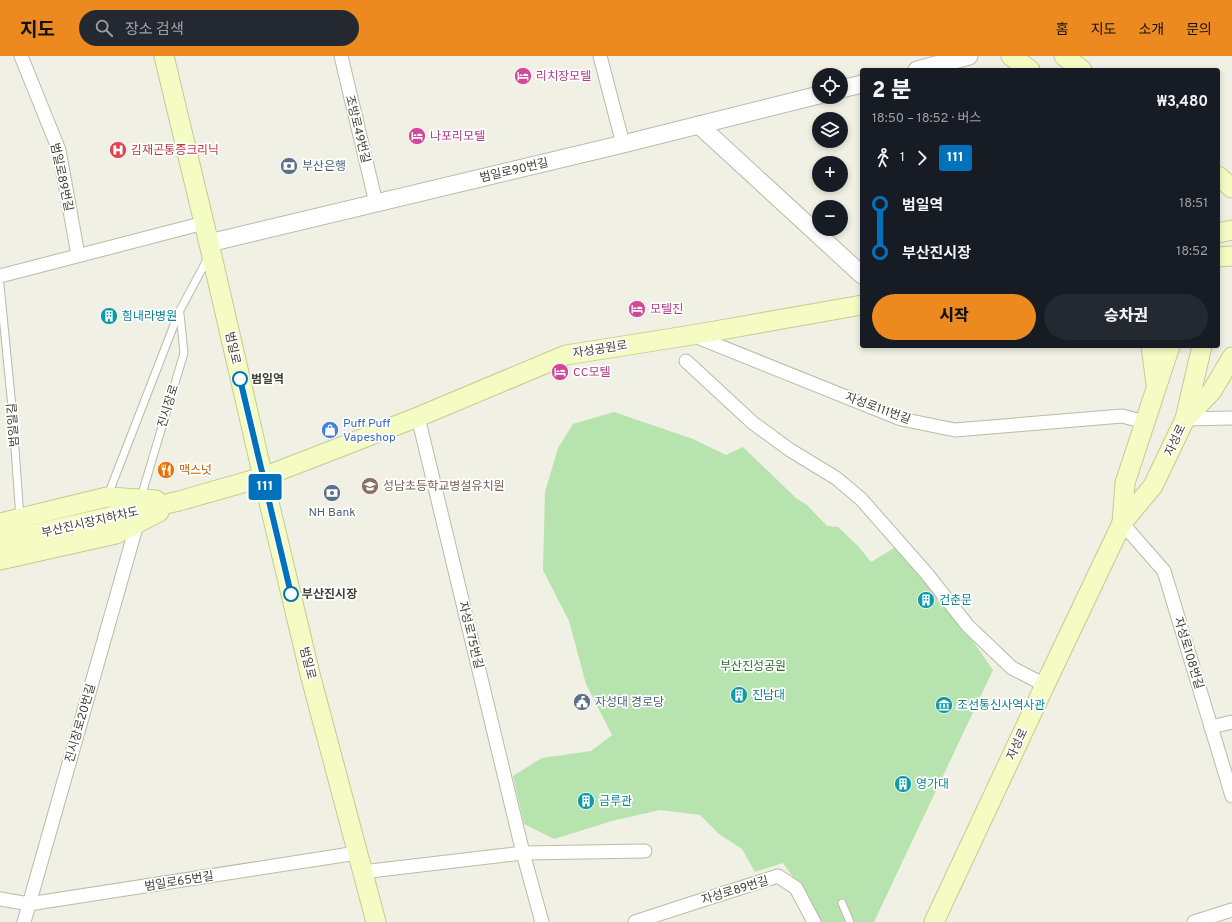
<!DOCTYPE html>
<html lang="ko">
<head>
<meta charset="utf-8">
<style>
	:root { --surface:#171b24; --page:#242831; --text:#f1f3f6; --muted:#9ea1a6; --accent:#ec8a1f }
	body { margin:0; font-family:Overpass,"Noto Sans KR",sans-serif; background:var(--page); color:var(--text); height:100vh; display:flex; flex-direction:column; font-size:15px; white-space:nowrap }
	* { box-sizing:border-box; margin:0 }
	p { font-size:13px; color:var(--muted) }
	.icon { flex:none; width:22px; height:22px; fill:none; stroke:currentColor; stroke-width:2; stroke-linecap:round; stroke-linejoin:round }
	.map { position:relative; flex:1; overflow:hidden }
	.side { position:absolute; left:860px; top:12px; width:360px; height:280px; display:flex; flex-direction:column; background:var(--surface); border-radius:4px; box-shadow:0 2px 6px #0003 }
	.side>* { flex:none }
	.badge { padding:0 8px; border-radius:3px; font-size:14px; line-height:26px }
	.controls { position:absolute; left:812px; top:12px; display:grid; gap:8px }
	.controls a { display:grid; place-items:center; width:36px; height:36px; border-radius:50%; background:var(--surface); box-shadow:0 2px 6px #0003; font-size:20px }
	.map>.badge { position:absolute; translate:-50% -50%; box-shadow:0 0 0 2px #fff }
	.legs { display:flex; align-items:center; gap:6px; height:44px; padding:0 12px; font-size:13px }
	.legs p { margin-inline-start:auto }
	.head { display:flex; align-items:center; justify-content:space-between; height:68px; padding:0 12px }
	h1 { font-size:22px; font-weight:800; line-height:30px }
	.button { display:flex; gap:8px; margin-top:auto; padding:8px 12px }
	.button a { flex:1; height:46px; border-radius:24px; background:var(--accent); color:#111; font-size:16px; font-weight:800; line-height:46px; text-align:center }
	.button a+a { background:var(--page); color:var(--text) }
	ul { padding:0 12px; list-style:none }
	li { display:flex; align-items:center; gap:14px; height:48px; font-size:15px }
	li i { display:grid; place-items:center; width:6px; height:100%; margin:0 5px; background:currentColor }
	li i::after { content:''; width:10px; height:10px; margin:-5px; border:3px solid; border-radius:50%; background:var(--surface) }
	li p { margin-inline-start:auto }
	li:first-child i { background:linear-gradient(#0000 50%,currentColor 0) }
	li:last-child i { background:linear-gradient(currentColor 50%,#0000 0) }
	header { display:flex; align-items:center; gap:24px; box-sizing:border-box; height:56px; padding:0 20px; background:var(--accent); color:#111 }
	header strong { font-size:19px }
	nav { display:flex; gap:22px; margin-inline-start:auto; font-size:14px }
	.search { width:280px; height:36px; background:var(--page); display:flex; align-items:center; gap:10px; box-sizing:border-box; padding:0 14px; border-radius:22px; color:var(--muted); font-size:15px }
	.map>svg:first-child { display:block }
</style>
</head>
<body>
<header>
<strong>지도</strong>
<div class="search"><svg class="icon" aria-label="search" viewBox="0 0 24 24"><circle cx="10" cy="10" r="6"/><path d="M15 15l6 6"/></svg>장소 검색</div>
<nav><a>홈</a><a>지도</a><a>소개</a><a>문의</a></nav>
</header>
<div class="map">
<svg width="1232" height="866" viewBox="0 0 1232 866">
	<rect width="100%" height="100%" fill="#f0f1e4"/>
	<path fill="#b7e3ae" d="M614,356l79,27 33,16 17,-8 53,51 11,7 20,21 11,1 20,19 13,16 28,-17 52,65 42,60 -119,252h-52l-25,-39 -14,-20 -28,9 -13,-23 -23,-15 -19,-19 -40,-5 -48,11 -58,18 -30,-15 -11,-48 29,-18 49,-7 21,-16 -26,-51 -17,-63 -26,-51 2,-78 13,-44 15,-24z"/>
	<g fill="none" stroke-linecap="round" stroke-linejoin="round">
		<defs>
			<g id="service">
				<path d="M0,229l12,122 8,111"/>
				<path d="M108,439l71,-183 30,-56"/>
				<path d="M141,441l43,-144 -4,-39"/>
				<path d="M842,847l8,19"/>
			</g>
			<g id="minor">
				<path d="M21,0l38,94 19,105"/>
				<path d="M341,0l35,147"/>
				<path d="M600,0l23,88"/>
				<path d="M0,220l204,-53"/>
				<path d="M692,279l209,84 54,11 167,-14 23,6"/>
				<path d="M686,305l67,62 37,27 46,28 25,21 66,75 41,52 44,42 33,17"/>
				<path d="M418,361l105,436 19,69"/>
				<path d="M1185,363l47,-1"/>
				<path d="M1122,467l42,48 68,225"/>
				<path d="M1211,671l21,-5"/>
				<path d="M362,816l161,-19 122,-2"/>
				<path d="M0,843l29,5 328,-51"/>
				<path d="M24,866l113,-398"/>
				<path d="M635,866l55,-18 88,-28 18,12 18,34"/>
				<path d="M1194,866l38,-12"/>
			</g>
			<g id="tertiary">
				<path d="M917,14l52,-14"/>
				<path d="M841,33l21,-5"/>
				<path d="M699,69l163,150"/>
				<path d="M209,187l414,-99 196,-49"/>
			</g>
			<g id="secondary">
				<path d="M164,0l47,196 52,225 47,197 66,248"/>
				<path d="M1011,0l19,14"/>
				<path d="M1064,0l18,14"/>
				<path d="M1218,120l14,12"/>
				<path d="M1218,177l14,-3"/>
				<path d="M1218,201l14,-1"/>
				<path d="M1151,290l5,38"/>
				<path d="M1185,363l27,-28 20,-34"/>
				<path d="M0,467l107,-26 49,3"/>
				<path d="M1122,467l3,-40 45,-137"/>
				<path d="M0,486l179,-41 84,-24 155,-60 148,-62 126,-20 170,-30"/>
				<path d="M0,504l116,-26 43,-22"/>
				<path d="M934,866l111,-237 77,-162 31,-37 32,-67 17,-73"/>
			</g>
		</defs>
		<use href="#service" stroke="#babba7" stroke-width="9"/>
		<use href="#minor" stroke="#babba7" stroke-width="15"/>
		<use href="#tertiary" stroke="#babba7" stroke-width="19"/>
		<use href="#secondary" stroke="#c4cb93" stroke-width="21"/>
		<use href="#service" stroke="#fff" stroke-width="7"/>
		<use href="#minor" stroke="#fff" stroke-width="13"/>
		<use href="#tertiary" stroke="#fff" stroke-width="17"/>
		<use href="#secondary" stroke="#f4fbc3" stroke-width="19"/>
	</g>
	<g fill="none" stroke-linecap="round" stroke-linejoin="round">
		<defs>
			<path id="line-1" d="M240,323l51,215"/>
		</defs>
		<use href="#line-1" stroke="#fff" stroke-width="9"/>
		<use href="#line-1" stroke="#0072bc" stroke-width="6"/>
	</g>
	<defs>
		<symbol id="hotel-disc" viewBox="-11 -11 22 22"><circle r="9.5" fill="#d1479c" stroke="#fff"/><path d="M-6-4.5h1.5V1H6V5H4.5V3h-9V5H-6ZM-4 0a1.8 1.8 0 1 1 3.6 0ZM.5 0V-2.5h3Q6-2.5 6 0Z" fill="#fff"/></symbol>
		<symbol id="hospital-disc" viewBox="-11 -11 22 22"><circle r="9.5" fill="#e0444e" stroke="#fff"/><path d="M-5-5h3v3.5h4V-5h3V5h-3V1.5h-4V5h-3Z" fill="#fff"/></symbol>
		<symbol id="bank-disc" viewBox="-11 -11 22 22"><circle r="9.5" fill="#5c6f8a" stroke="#fff"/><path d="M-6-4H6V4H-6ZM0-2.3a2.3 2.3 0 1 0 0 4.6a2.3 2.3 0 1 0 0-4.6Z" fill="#fff"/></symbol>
		<symbol id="building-disc" viewBox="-11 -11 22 22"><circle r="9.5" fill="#0f9aa8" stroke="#fff"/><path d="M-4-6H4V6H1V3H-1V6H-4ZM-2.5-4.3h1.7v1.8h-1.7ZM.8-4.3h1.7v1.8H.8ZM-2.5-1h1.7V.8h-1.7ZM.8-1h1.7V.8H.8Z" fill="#fff"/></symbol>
		<symbol id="shop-disc" viewBox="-11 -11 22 22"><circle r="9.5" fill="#3f7fe0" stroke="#fff"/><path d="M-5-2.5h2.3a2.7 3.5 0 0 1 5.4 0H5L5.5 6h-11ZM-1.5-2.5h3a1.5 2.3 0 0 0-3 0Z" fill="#fff"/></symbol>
		<symbol id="restaurant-disc" viewBox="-11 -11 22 22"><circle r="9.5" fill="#e8710a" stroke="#fff"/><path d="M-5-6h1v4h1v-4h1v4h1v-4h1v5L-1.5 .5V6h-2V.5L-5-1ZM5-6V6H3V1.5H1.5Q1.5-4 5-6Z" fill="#fff"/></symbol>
		<symbol id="school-disc" viewBox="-11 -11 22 22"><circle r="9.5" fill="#8d6e63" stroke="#fff"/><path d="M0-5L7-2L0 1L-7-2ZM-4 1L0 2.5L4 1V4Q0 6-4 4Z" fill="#fff"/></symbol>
		<symbol id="civic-disc" viewBox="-11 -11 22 22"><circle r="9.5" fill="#5c6f8a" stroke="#fff"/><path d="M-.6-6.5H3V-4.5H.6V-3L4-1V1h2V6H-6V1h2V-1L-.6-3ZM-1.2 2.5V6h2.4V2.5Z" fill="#fff"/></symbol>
		<symbol id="museum-disc" viewBox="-11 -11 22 22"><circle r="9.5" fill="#0f9aa8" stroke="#fff"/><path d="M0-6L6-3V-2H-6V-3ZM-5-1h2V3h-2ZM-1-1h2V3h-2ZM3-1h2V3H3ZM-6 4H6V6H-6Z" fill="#fff"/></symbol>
	</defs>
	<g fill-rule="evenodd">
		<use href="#hotel-disc" x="513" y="10" width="20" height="20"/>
		<use href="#hotel-disc" x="407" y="70" width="20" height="20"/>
		<use href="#hospital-disc" x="108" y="84" width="20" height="20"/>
		<use href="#bank-disc" x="279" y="100" width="20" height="20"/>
		<use href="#hotel-disc" x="627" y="243" width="20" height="20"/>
		<use href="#building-disc" x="99" y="250" width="20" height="20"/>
		<use href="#hotel-disc" x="550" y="306" width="20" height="20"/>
		<use href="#shop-disc" x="320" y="364" width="20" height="20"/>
		<use href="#restaurant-disc" x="156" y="404" width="20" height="20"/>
		<use href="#school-disc" x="360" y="420" width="20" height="20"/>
		<use href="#bank-disc" x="322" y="427" width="20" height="20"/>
		<use href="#building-disc" x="916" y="534" width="20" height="20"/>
		<use href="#building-disc" x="729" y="629" width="20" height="20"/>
		<use href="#civic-disc" x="572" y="636" width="20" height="20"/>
		<use href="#museum-disc" x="934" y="639" width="20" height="20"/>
		<use href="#building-disc" x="893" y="718" width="20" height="20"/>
		<use href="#building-disc" x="576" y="735" width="20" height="20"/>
	</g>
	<g fill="#fff" stroke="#0072bc" stroke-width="2">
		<circle cx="240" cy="323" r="7"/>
		<circle cx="291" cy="538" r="7"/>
	</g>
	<g text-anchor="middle" stroke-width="3.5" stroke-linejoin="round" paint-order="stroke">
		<g font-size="12" fill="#b23c85" stroke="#fff" text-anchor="start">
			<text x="536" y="24">리치장모텔</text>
			<text x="430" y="84">나포리모텔</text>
			<text x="650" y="257">모텔진</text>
			<text x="573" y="320">CC모텔</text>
		</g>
		<g font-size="12" fill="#424234" stroke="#fff">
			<text transform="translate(358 73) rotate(76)" y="4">조방로49번길</text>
			<text transform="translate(514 114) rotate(-13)" y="4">범일로90번길</text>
			<text transform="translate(62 121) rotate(78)" y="4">범일로89번길</text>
			<text transform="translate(233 292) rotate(77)" y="4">범일로</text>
			<text transform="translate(600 293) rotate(-9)" y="4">자성공원로</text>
			<text transform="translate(168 350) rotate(-73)" y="4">진시장로</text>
			<text transform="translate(878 352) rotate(20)" y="4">자성로111번길</text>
			<text transform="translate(13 369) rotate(-94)" y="4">범일일길</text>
			<text transform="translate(1175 384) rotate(-65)" y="4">자성로</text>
			<text transform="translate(90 466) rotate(-13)" y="4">부산진시장지하차도</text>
			<text transform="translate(471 579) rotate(76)" y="4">자성로75번길</text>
			<text transform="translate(1189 597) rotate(73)" y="4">자성로108번길</text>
			<text transform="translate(308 607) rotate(76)" y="4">범일로</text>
			<text transform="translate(80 667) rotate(-74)" y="4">진시장로20번길</text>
			<text transform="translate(1017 688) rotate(-65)" y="4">자성로</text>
			<text transform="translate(179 825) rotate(-9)" y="4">범일로65번길</text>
			<text transform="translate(735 834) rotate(-17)" y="4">자성로89번길</text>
		</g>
		<g font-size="12" fill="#be3a42" stroke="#fff" text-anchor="start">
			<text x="131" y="98">김재곤통증크리닉</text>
		</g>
		<g font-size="12" fill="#4e5e75" stroke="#fff" text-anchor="start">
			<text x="302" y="114">부산은행</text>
			<text x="332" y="460" text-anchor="middle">NH Bank</text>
			<text x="595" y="650">자성대 경로당</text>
		</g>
		<g font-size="12" fill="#0d838f" stroke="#fff" text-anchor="start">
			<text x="122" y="264">힘내라병원</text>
			<text x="939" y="548">건춘문</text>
			<text x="752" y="643">진남대</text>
			<text x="957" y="653">조선통신사역사관</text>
			<text x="916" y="732">영가대</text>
			<text x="599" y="749">금루관</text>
		</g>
		<g font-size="12" font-weight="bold" fill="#424234" stroke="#fff" text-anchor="start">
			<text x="251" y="327">범일역</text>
			<text x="302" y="542">부산진시장</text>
		</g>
		<g font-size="12" fill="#366cbe" stroke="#fff" text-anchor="start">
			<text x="343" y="371">Puff Puff<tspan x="343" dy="14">Vapeshop</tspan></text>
		</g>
		<g font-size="12" fill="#c56008" stroke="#fff" text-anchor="start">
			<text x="179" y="418">맥스넛</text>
		</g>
		<g font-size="12" fill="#785e54" stroke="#fff" text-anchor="start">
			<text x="383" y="434">성남초등학교병설유치원</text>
		</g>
		<g font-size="12" fill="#2c6f2c" stroke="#fff">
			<text x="753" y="614">부산진성공원</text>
		</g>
	</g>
</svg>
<div class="controls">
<a><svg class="icon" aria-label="locate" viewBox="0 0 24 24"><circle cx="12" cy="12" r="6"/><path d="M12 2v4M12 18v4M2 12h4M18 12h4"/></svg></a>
<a><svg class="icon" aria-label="layers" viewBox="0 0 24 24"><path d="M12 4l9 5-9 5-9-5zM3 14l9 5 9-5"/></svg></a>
<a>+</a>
<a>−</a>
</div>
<b class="badge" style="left:265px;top:431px;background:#0072bc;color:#fff">111</b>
<section class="side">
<div class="head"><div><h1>2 분</h1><p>18:50 – 18:52 · 버스</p></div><b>₩3,480</b></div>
<div class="legs"><svg class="icon" aria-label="walk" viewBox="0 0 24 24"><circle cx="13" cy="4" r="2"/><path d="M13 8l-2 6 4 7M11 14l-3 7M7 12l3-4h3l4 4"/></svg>1<svg class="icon" aria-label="forward" viewBox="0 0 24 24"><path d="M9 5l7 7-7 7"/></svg><b class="badge" style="background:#0072bc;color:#fff">111</b></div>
<ul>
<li><i style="color:#0072bc"></i><b>범일역</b><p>18:51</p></li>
<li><i style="color:#0072bc"></i><b>부산진시장</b><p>18:52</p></li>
</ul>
<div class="button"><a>시작</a><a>승차권</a></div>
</section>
</div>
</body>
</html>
